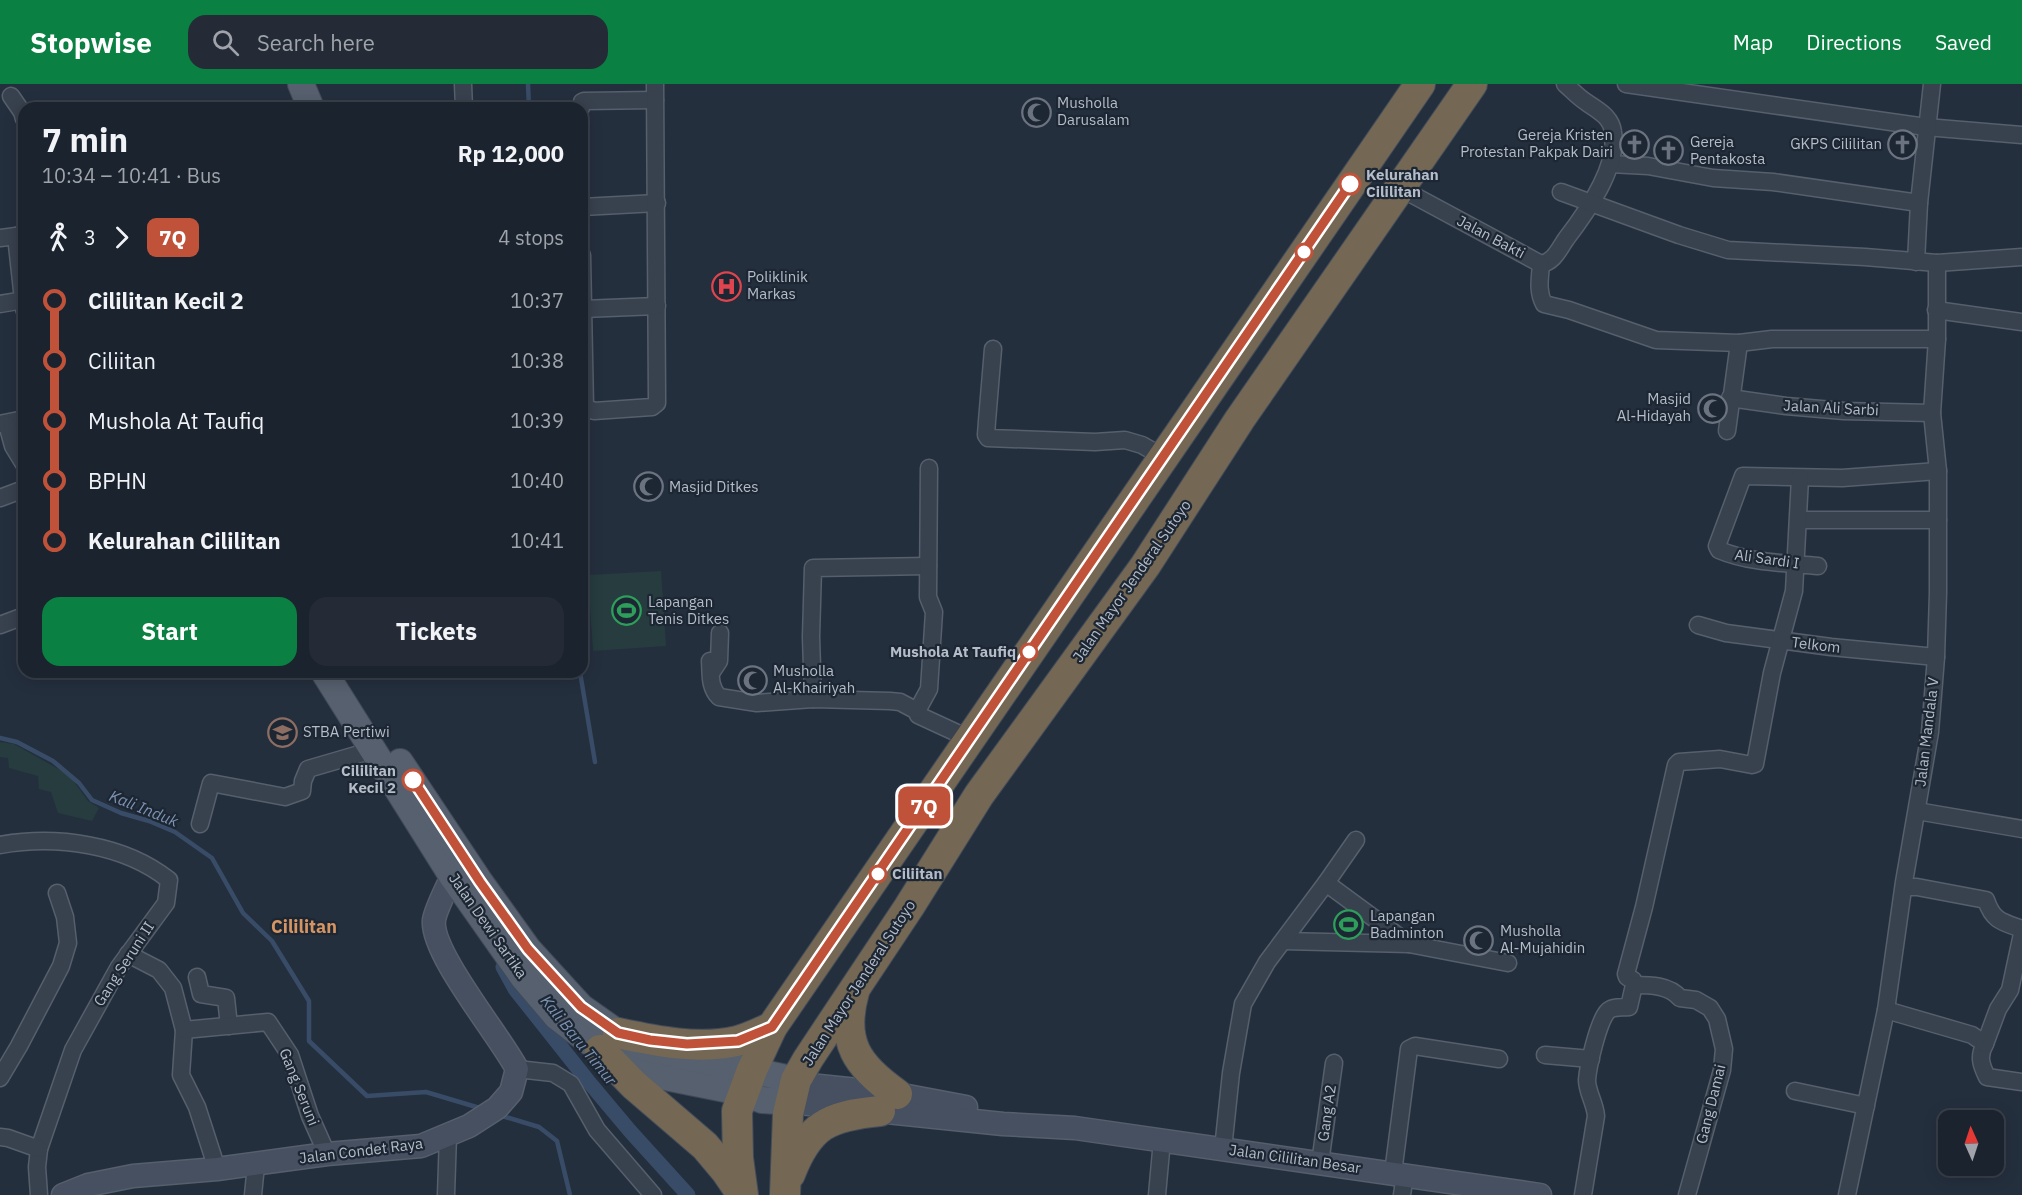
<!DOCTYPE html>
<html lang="en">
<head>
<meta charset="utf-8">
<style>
	:root { --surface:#1b232e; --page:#242b36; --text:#f1f3f6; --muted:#a0a4aa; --line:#39404a; --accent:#0b8043 }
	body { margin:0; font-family:"IBM Plex Sans",sans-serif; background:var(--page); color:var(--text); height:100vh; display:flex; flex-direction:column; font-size:22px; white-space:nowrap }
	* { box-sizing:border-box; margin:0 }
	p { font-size:20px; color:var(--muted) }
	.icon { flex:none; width:33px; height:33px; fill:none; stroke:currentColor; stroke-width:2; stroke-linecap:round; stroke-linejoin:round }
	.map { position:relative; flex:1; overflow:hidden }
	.sheet { position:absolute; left:18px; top:18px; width:570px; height:576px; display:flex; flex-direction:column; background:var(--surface); border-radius:18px; box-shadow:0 3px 15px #0003,0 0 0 2px var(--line) }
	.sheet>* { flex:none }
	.badge { padding:0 12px; border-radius:9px; font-size:21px; line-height:39px }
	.needle { width:39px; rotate:357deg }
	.buttons { position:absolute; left:1938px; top:1026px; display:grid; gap:12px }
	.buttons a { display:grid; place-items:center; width:66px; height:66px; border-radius:12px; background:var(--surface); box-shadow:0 3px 15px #0003,0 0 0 2px var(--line); font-size:30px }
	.map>.badge { position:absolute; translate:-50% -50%; box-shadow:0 0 0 3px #fff }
	.legs { display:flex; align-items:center; gap:9px; height:66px; padding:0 24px; font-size:20px }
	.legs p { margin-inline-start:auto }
	.overview { display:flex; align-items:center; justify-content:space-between; height:102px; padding:0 24px }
	h1 { font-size:33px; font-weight:700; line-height:45px }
	.button { display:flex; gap:12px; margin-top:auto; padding:12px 24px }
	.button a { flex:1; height:69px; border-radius:18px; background:var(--accent); color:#fff; font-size:24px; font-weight:700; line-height:69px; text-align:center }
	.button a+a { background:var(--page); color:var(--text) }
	ul { padding:0 24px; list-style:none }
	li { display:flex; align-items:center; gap:21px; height:60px; font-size:22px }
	li i { display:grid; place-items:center; width:9px; height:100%; margin:0 8px; background:currentColor }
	li i::after { content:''; width:15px; height:15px; margin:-8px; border:4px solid; border-radius:50%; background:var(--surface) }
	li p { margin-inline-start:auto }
	li:first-child i { background:linear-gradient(#0000 50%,currentColor 0) }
	li:last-child i { background:linear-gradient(currentColor 50%,#0000 0) }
	header { display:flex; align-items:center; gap:36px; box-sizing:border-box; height:84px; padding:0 30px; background:var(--accent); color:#fff }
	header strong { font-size:28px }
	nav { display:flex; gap:33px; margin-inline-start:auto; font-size:21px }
	.search { width:420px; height:54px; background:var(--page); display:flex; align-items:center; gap:15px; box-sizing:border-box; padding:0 21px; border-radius:18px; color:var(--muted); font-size:22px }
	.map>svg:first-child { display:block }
</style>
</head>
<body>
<header>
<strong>Stopwise</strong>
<div class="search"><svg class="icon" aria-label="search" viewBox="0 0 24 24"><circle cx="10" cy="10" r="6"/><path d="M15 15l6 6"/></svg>Search here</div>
<nav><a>Map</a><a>Directions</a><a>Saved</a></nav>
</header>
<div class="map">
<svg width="2022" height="1111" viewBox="0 0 2022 1111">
	<rect width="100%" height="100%" fill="#242f3e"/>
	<g fill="#263c3f">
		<path d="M661,487l5,75 -73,5 -5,-76z"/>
		<path d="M0,658l14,2 55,31 19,26 11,7 -7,13 -34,-8 -7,-21 -12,-3 -1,-13 -29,-8 -1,-10 -8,-1z"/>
		<path d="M1351,828l9,6 -13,21 -9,-6z"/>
	</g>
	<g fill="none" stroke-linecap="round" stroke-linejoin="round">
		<g stroke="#394c67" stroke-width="4.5">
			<path d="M528,0l1,24"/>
			<path d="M580,588l15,90"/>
			<path d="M0,654l17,4 36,19 26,22 13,17 29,13 28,8 26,11 37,26 31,55 29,28 37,60v40l58,55 59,-4 57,17"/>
			<path d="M499,1031l40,12 18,14 13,54"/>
		</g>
		<path stroke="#394c67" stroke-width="15" d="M503,883l12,22 73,92 42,50 58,64"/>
		<defs>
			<g id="street">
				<path d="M463,0l1,24"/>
				<path d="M1626,0l300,43 96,8"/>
				<path d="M11,12l11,16 2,7"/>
				<path d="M581,24l1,-6 2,-1 71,-1"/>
				<path d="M1610,80l38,2 65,12 60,4 146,21"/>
				<path d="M1400,104l141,76c13,-2 18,-15 25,-25 20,-26 53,-72 47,-107 -2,-16 -16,-22 -27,-30 -8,-5 -14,-12 -21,-18"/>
				<path d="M1561,108l118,43 49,15 137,7 72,6 85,-6"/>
				<path d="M582,123l75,-4"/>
				<path d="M16,152l8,73"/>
				<path d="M0,154l24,-3"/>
				<path d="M582,171l3,152 9,4 58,-4 5,-4v-4l-2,-315"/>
				<path d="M1916,178l3,-59 13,-119"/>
				<path d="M1541,180c-1,14 -4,27 3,40l25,6 87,30 83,3 33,-4h165"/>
				<path d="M0,220l24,-4"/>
				<path d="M583,225l74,-3"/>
				<path d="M1936,226l86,12"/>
				<path d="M993,265l-6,72 -1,14 2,3 107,4 30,-2 17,5 21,12"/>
				<path d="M1730,314l56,8 58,5 88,2"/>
				<path d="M0,340l24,-5"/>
				<path d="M7,340l6,22 11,18"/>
				<path d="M1727,347l12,-88"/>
				<path d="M0,414l24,-9"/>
				<path d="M1799,436h139"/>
				<path d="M1818,482c-33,-3 -68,-3 -99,-16l-2,-4 26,-70 99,2 96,-7"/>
				<path d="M0,541l24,-9"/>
				<path d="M1698,541l28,8 105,14 105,10"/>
				<path d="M710,577c1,13 -1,26 9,36l38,6 56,-4 77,2 10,1 17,9 1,4 52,24"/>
				<path d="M711,589l8,-12 1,-28"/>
				<path d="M813,615l-2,-62 2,-69 115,-2"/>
				<path d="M917,627l12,-22 5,-77 -6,-15 1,-129"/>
				<path d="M1917,727l105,18"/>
				<path d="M200,740l11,-41 74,14 17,-6 1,-10 5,-12 65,-19"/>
				<path d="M0,761c56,-10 124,-1 169,35l-3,23 -47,64 -46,83 -34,99 -2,18 2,28"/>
				<path d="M1326,799l30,-43"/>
				<path d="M1904,803h13l69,13c7,21 16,22 36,29"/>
				<path d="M1284,857l125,3"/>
				<path d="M128,870l31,16 14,18 11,42 -3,45 16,32 20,62"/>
				<path d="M197,893l4,17 25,4 3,28"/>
				<path d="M1634,901l-1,-5 -6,-3 -1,-3 18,-67 32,-142 3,-3 41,-3 32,6 3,-1 17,-91 22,-82 6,-113"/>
				<path d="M1634,901c16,0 35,0 46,13l16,2 14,8 7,11 7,30 -2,21 -35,125"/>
				<path d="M1886,926l86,25 13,9c-7,12 -4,21 2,33l35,5"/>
				<path d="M184,946l84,-8 22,33 20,61 17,38"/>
				<path d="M1985,960l13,-35 12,-19 12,-56"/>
				<path d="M1545,971l46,4"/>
				<path d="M517,985l36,4 18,11 26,46 56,65"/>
				<path d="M0,994l19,-32 42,-80 7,-23 -3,-26 -8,-24"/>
				<path d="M1795,1007l71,15"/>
				<path d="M0,1053l8,1 31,11"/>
				<path d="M1223,1065l8,-76 12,-69 24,-42 59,-79 83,61 99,19"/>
				<path d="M1320,1079l14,-100"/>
				<path d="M1393,1089l16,-124 6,-3 84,13"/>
				<path d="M253,1111l3,-30"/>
				<path d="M446,1111l2,-60"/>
				<path d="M1157,1111l5,-55"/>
				<path d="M1402,1111l3,-20"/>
				<path d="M1583,1111l13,-79c-1,-13 -9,-24 -9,-36 1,-14 11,-57 20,-68 5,-6 14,-4 22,-5l5,-22"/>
				<path d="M1847,1111l39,-185 18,-128 26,-150 6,-75 2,-64v-122l-6,-58 5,-74v-76"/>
			</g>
			<g id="secondary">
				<path d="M796,996l13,5 88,9 69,13"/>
				<path d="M790,1018l213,22 72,4 465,67"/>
				<path d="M63,1111l25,-10 45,-9 84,-7 110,-15 94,-8 48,-20 28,-18 14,-16 6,-23c-17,-33 -87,-117 -83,-149 2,-12 13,-32 18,-44"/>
			</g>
			<g id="primary">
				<path d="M301,0l10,24"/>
				<path d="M324,588l128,204 71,101 34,40 43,33 65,27 80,16 17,7 28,2"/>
				<path d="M400,678l80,120 48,67 53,58 37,26 27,15 151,32"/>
			</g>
			<g id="highway">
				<path d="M854,908c-14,50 3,74 43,102"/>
				<path d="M618,949c38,8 80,17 119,8 12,-3 24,-9 35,-14"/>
				<path d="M600,966l34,35 71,61 21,25 15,22"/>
				<path d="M790,1090c19,-49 38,-58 90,-63"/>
				<path d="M743,1111l-5,-37 -1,-47 15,-41 20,-43 648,-943"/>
				<path d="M785,1111l3,-81 8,-34 12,-21 101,-152 70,-112 166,-229 95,-147 232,-335"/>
			</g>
		</defs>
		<use href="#street" stroke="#565f6c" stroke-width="19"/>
		<use href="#secondary" stroke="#565f6c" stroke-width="25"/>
		<use href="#primary" stroke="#414a57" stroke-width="28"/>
		<use href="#highway" stroke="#434c59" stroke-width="32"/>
		<use href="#street" stroke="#38414e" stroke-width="16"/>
		<use href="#secondary" stroke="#465061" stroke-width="22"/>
		<use href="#primary" stroke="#56606e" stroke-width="26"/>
		<use href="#highway" stroke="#746855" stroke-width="30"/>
	</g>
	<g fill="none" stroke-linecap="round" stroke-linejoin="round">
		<defs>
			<path id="line-1" d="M413,696l67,102 48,67 53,58 37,26 32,7 37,4 51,-3 34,-14 578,-843"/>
		</defs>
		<use href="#line-1" stroke="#fff" stroke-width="14"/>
		<use href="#line-1" stroke="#c1523a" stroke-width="9"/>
	</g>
	<defs>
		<symbol id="mosque-ring" viewBox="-11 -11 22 22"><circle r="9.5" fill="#1d2633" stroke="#6b7280" stroke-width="1.5"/><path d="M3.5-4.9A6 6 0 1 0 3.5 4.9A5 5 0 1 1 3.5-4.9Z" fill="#6b7280"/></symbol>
		<symbol id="church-ring" viewBox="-11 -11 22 22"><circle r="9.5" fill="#1d2633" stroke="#6b7280" stroke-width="1.5"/><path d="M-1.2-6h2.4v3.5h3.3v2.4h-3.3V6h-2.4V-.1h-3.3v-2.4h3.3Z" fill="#6b7280"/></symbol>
		<symbol id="hospital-ring" viewBox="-11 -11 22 22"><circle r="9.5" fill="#1d2633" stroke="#e0444e" stroke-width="1.5"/><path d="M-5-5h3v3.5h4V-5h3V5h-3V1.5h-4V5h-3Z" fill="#e0444e"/></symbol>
		<symbol id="stadium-ring" viewBox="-11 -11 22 22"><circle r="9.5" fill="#1d2633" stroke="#2e9e5b" stroke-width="1.5"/><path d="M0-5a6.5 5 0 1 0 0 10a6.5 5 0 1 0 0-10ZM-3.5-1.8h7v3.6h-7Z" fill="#2e9e5b"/></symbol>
		<symbol id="university-ring" viewBox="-11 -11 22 22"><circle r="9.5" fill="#1d2633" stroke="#8d6e63" stroke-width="1.5"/><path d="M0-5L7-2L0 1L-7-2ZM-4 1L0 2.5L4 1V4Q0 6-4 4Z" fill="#8d6e63"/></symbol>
	</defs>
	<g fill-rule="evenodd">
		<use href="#mosque-ring" x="1020" y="12" width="33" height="33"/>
		<use href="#church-ring" x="1618" y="44" width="33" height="33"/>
		<use href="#church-ring" x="1886" y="44" width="33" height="33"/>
		<use href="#church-ring" x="1652" y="50" width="33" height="33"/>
		<use href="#hospital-ring" x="710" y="186" width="33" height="33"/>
		<use href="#mosque-ring" x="1696" y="308" width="33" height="33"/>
		<use href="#mosque-ring" x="632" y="386" width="33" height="33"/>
		<use href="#stadium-ring" x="610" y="510" width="33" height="33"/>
		<use href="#mosque-ring" x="736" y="580" width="33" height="33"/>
		<use href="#university-ring" x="266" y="632" width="33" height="33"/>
		<use href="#stadium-ring" x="1332" y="824" width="33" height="33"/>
		<use href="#mosque-ring" x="1462" y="840" width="33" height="33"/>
	</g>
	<g fill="#fff" stroke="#c1523a" stroke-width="3">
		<circle cx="1350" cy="100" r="10"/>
		<circle cx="1304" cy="168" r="8"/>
		<circle cx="1029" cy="568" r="8"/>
		<circle cx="413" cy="696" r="10"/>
		<circle cx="878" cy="790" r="8"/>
	</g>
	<g text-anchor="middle" stroke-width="4.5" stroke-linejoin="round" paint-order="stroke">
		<g font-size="15" fill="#b4bcc9" stroke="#1d2633" text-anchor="start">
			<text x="1057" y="24">Musholla<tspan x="1057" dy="17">Darusalam</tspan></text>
			<text x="1613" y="56" text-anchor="end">Gereja Kristen<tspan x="1613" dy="17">Protestan Pakpak Dairi</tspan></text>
			<text x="1690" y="63">Gereja<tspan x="1690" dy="17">Pentakosta</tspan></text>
			<text x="1882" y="65" text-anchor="end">GKPS Cililitan</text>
			<text x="747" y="198">Poliklinik<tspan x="747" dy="17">Markas</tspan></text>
			<text x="1691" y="320" text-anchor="end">Masjid<tspan x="1691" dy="17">Al-Hidayah</tspan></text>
			<text x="669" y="408">Masjid Ditkes</text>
			<text x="648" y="523">Lapangan<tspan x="648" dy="17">Tenis Ditkes</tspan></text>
			<text x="773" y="592">Musholla<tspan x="773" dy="17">Al-Khairiyah</tspan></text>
			<text x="303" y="653">STBA Pertiwi</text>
			<text x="1370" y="837">Lapangan<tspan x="1370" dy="17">Badminton</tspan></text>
			<text x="1500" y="852">Musholla<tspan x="1500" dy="17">Al-Mujahidin</tspan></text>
		</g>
		<g font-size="15" font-weight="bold" fill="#b4bcc9" stroke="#1d2633" text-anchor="start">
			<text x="1366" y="96">Kelurahan<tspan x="1366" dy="17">Cililitan</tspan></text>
			<text x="1016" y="573" text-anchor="end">Mushola At Taufiq</text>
			<text x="396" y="692" text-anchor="end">Cililitan<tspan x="396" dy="17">Kecil 2</tspan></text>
			<text x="892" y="795">Ciliitan</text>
		</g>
		<g font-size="15" fill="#b4bcc9" stroke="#1d2633">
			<text transform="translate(1491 153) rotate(28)" y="5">Jalan Bakti</text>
			<text transform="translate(1831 324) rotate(3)" y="5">Jalan Ali Sarbi</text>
			<text transform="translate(1767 475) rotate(8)" y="5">Ali Sardi I</text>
			<text transform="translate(1132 497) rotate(-55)" y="5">Jalan Mayor Jenderal Sutoyo</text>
			<text transform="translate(1816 561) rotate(7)" y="5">Telkom</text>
			<text transform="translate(1927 648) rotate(-83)" y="5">Jalan Mandala V</text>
			<text transform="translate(488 842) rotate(55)" y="5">Jalan Dewi Sartika</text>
			<text transform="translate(124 880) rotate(-57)" y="5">Gang Seruni II</text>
			<text transform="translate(859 899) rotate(-57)" y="5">Jalan Mayor Jenderal Sutoyo</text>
			<text transform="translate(299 1003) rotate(68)" y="5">Gang Seruni</text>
			<text transform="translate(1711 1020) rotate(-76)" y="5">Gang Damai</text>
			<text transform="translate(1327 1029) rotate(-82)" y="5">Gang A2</text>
			<text transform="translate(361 1067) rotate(-7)" y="5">Jalan Condet Raya</text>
			<text transform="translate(1295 1075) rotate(8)" y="5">Jalan Cililitan Besar</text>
		</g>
		<g font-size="16" font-style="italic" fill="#7c92b1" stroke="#1d2633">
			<text transform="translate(144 724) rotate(22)" y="6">Kali Induk</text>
			<text transform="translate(579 956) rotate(51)" y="6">Kali Baru Timur</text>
		</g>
		<g font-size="18" font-weight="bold" fill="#d59563" stroke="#1d2633">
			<text x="304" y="849">Cililitan</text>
		</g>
	</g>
</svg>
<div class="buttons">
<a><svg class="needle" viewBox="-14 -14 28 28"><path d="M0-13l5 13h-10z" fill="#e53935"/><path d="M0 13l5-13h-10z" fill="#a0a4aa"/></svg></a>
</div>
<b class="badge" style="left:924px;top:722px;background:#c1523a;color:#fff">7Q</b>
<section class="sheet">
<div class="overview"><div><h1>7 min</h1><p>10:34 – 10:41 · Bus</p></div><b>Rp 12,000</b></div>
<div class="legs"><svg class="icon" aria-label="walk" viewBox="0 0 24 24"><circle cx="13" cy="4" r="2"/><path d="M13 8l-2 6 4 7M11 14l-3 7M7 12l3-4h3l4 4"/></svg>3<svg class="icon" aria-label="forward" viewBox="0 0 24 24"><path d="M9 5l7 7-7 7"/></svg><b class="badge" style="background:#c1523a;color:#fff">7Q</b><p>4 stops</p></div>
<ul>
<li><i style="color:#c1523a"></i><b>Cililitan Kecil 2</b><p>10:37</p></li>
<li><i style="color:#c1523a"></i><span>Ciliitan</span><p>10:38</p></li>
<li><i style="color:#c1523a"></i><span>Mushola At Taufiq</span><p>10:39</p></li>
<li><i style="color:#c1523a"></i><span>BPHN</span><p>10:40</p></li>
<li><i style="color:#c1523a"></i><b>Kelurahan Cililitan</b><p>10:41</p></li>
</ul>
<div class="button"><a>Start</a><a>Tickets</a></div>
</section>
</div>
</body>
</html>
